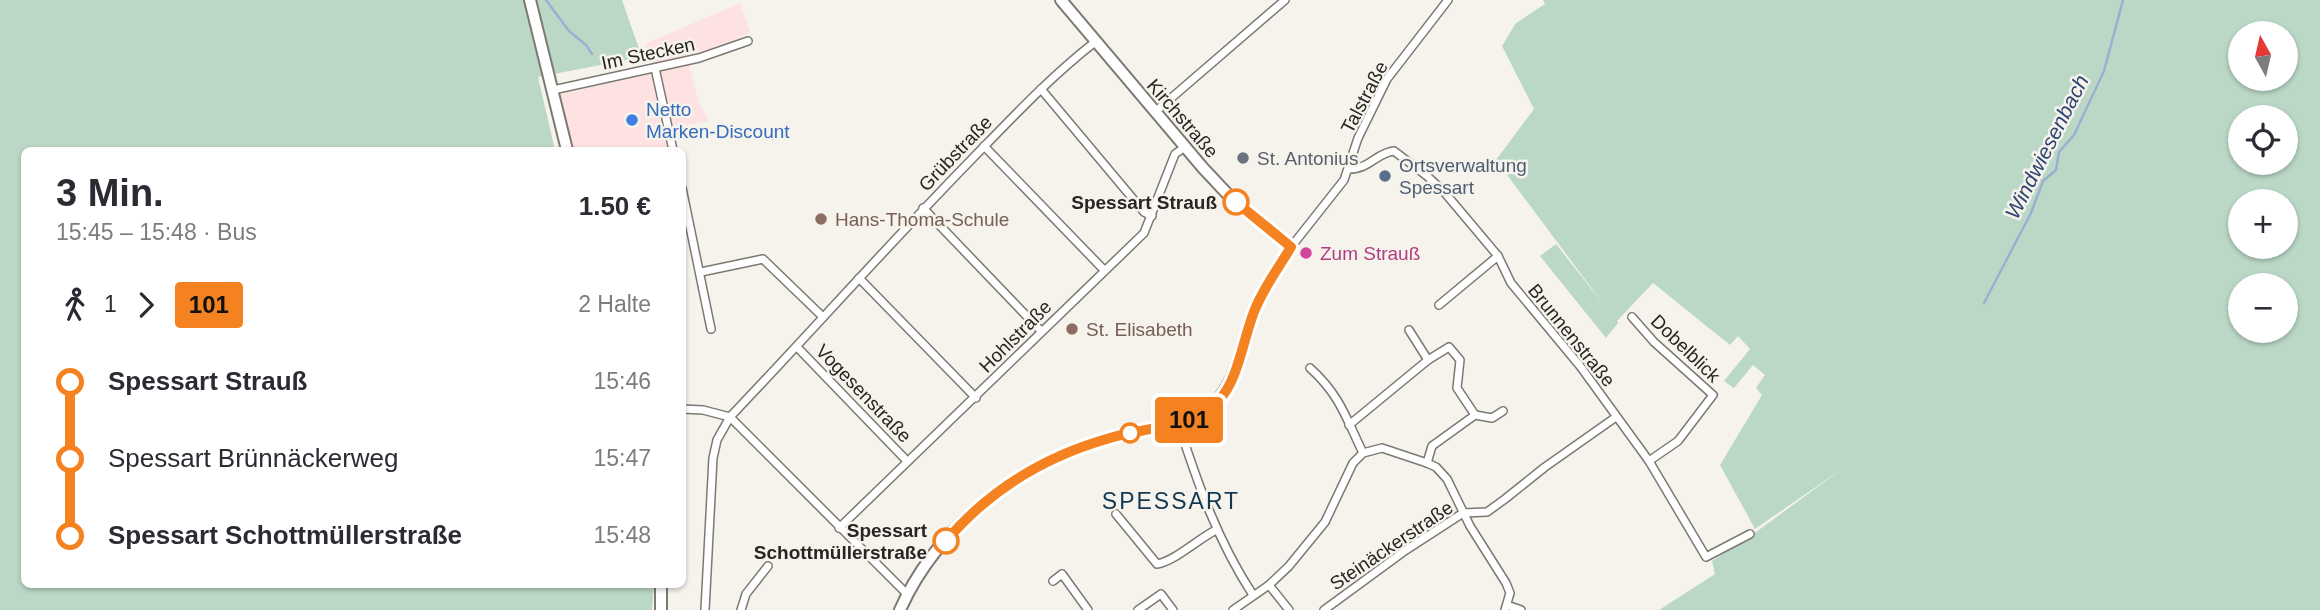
<!DOCTYPE html>
<html lang="de">
<head>
<meta charset="utf-8">
<style>
	:root { --surface:#fff; --page:#f2f2f3; --text:#2b2b33; --muted:#7c7c81 }
	body { margin:0; font-family:Arial,sans-serif; background:var(--page); color:var(--text); height:100vh; display:flex; flex-direction:column; font-size:26px; white-space:nowrap }
	* { box-sizing:border-box; margin:0 }
	p { font-size:23px; color:var(--muted) }
	.icon { flex:none; width:38px; height:38px; fill:none; stroke:currentColor; stroke-width:2; stroke-linecap:round; stroke-linejoin:round }
	.map { position:relative; flex:1; overflow:hidden }
	.sheet { position:absolute; left:21px; top:147px; width:665px; height:441px; display:flex; flex-direction:column; background:var(--surface); border-radius:10px; box-shadow:0 2px 5px #0004 }
	.sheet>* { flex:none }
	.badge { padding:0 14px; border-radius:5px; font-size:24px; line-height:46px }
	.needle { width:46px; rotate:352deg }
	.fabs { position:absolute; left:2228px; top:21px; display:grid; gap:14px }
	.fabs a { display:grid; place-items:center; width:70px; height:70px; border-radius:50%; background:var(--surface); box-shadow:0 2px 5px #0004; font-size:35px }
	.map>.badge { position:absolute; translate:-50% -50%; box-shadow:0 0 0 4px #fff }
	.legs { display:flex; align-items:center; gap:10px; height:77px; padding:0 35px; font-size:23px }
	.legs p { margin-inline-start:auto }
	.overview { display:flex; align-items:center; justify-content:space-between; height:119px; padding:0 35px }
	h1 { font-size:38px; font-weight:800; line-height:52px }
	ul { padding:0 35px; list-style:none }
	li { display:flex; align-items:center; gap:24px; height:77px; font-size:26px }
	li i { display:grid; place-items:center; width:10px; height:100%; margin:0 9px; background:currentColor }
	li i::after { content:''; width:18px; height:18px; margin:-9px; border:5px solid; border-radius:50%; background:var(--surface) }
	li p { margin-inline-start:auto }
	li:first-child i { background:linear-gradient(#0000 50%,currentColor 0) }
	li:last-child i { background:linear-gradient(currentColor 50%,#0000 0) }
	.map>svg:first-child { display:block }
</style>
</head>
<body>
<div class="map">
<svg width="2320" height="610" viewBox="0 0 2320 610">
	<rect width="100%" height="100%" fill="#f6f3ec"/>
	<path fill="#fde2e1" d="M740,3l10,29 -25,13 -38,10 12,49 10,17 -45,9 4,20h-95l-13,-53 2,-3 91,-21 -8,-29z"/>
	<g fill="#bbd8c7" fill-rule="evenodd">
		<path d="M0,0h622l20,57 -104,20 17,73h-531v434l630,1 -2,25h-652z"/>
		<path d="M1543,0h777v610h-661l56,-36 -3,-13 44,-29 86,-63 -87,60 -35,-64 42,-70 -6,-7 9,-13 -12,-10 -19,23 -10,-7 26,-32 -12,-13 -8,9 -77,-62 -36,38 1,2 -12,15 -66,-82 16,-12 48,61 -108,-145 38,-51 -32,-63 14,-23 29,-19zM2240,33h46v46h-46zM2240,117h46v46h-46zM2240,201h46v46h-46zM2240,285h46v46h-46z"/>
	</g>
	<g fill="none" stroke-linecap="round" stroke-linejoin="round">
		<g stroke="#9dafd1" stroke-width="2.5">
			<path d="M546,0l23,31 17,14 6,9"/>
			<path d="M1984,303l47,-90 12,-32 13,-11 3,-18 15,-17 30,-64 19,-71"/>
		</g>
		<defs>
			<g id="street">
				<path d="M655,68l18,82"/>
				<path d="M1041,89l103,123 8,4"/>
				<path d="M553,90l146,-32 49,-17"/>
				<path d="M1155,112l130,-112"/>
				<path d="M984,146l120,124"/>
				<path d="M1349,169c21,0 27,-16 45,-18l33,25 18,17 53,63 13,27 69,83 69,95 57,96 44,-23"/>
				<path d="M682,188l29,141"/>
				<path d="M923,208l118,123"/>
				<path d="M1291,247l53,-67 14,-42 29,-59 61,-79"/>
				<path d="M701,272l62,-13 60,58"/>
				<path d="M859,278l117,120"/>
				<path d="M1439,305l59,-49"/>
				<path d="M1632,317l22,25 59,53 -35,46 -29,20"/>
				<path d="M1409,330l19,30"/>
				<path d="M797,347l110,114"/>
				<path d="M1310,368c30,27 36,50 53,85"/>
				<path d="M682,409l21,1 27,7 177,177"/>
				<path d="M1475,415l17,3 11,-7"/>
				<path d="M1178,423c20,61 39,117 75,172"/>
				<path d="M1349,425l79,-65 21,-13 11,13 -3,28 18,27"/>
				<path d="M1427,463l5,-17 43,-31"/>
				<path d="M1116,514l41,50c18,-3 41,-25 59,-34"/>
				<path d="M839,528l305,-295 31,-79 10,-7"/>
				<path d="M1053,581l9,-7 26,36"/>
				<path d="M1269,585l20,25"/>
				<path d="M1507,605l14,5"/>
				<path d="M705,610l8,-152 4,-18 13,-23c81,-85 159,-173 241,-257 40,-41 79,-83 124,-118"/>
				<path d="M741,610l5,-16 22,-28"/>
				<path d="M1138,610l23,-16 12,16"/>
				<path d="M1233,610l36,-25 20,-19 36,-44 28,-59 10,-10 19,-5 45,15 9,4 11,12 23,47 36,57 4,10 -5,17"/>
				<path d="M1324,610l82,-60 57,-37 24,-1 18,-13 40,-32 71,-50"/>
			</g>
			<g id="secondary">
				<path d="M530,0l37,150"/>
				<path d="M661,584v26"/>
				<path d="M900,610c39,-88 125,-149 216,-174 26,-7 70,-9 91,-26 32,-25 34,-68 49,-104 9,-20 24,-39 35,-59l-57,-46 -31,-33 -142,-168"/>
			</g>
		</defs>
		<use href="#street" stroke="#7c7973" stroke-width="10"/>
		<use href="#secondary" stroke="#7c7973" stroke-width="14"/>
		<use href="#street" stroke="#fff" stroke-width="7"/>
		<use href="#secondary" stroke="#fff" stroke-width="10"/>
	</g>
	<g fill="none" stroke-linecap="round" stroke-linejoin="round">
		<defs>
			<path id="line-1" d="M946,541c44,-52 100,-85 164,-103 37,-11 80,-10 109,-38 20,-20 25,-67 37,-93 9,-21 23,-40 35,-60l-55,-45"/>
		</defs>
		<use href="#line-1" stroke="#fff" stroke-width="16"/>
		<use href="#line-1" stroke="#f58220" stroke-width="10"/>
	</g>
	<circle fill="#3f7fe0" stroke="#f6f3ec" stroke-width="2.5" cx="632" cy="120" r="7"/>
	<circle fill="#6b7280" stroke="#f6f3ec" stroke-width="2.5" cx="1243" cy="158" r="7"/>
	<circle fill="#5c6f8a" stroke="#f6f3ec" stroke-width="2.5" cx="1385" cy="176" r="7"/>
	<g fill="#fff" stroke="#f58220" stroke-width="3.5">
		<circle cx="1236" cy="202" r="12"/>
		<circle cx="1130" cy="433" r="9"/>
		<circle cx="946" cy="541" r="12"/>
	</g>
	<g fill="#8d6e63" stroke="#f6f3ec" stroke-width="2.5">
		<circle cx="821" cy="219" r="7"/>
		<circle cx="1072" cy="329" r="7"/>
	</g>
	<circle fill="#d1479c" stroke="#f6f3ec" stroke-width="2.5" cx="1306" cy="253" r="7"/>
	<g text-anchor="middle" stroke-width="5" stroke-linejoin="round" paint-order="stroke">
		<g font-size="19" fill="#272623" stroke="#f6f3ec">
			<text transform="translate(648 53) rotate(-12)" y="7">Im Stecken</text>
			<text transform="translate(1364 97) rotate(-62)" y="7">Talstraße</text>
			<text transform="translate(1183 118) rotate(49)" y="7">Kirchstraße</text>
			<text transform="translate(955 153) rotate(-46)" y="7">Grübstraße</text>
			<text transform="translate(1572 335) rotate(51)" y="7">Brunnenstraße</text>
			<text transform="translate(1015 336) rotate(-45)" y="7">Hohlstraße</text>
			<text transform="translate(1686 348) rotate(44)" y="7">Dobelblick</text>
			<text transform="translate(864 393) rotate(46)" y="7">Vogesenstraße</text>
			<text transform="translate(1391 545) rotate(-34)" y="7">Steinäckerstraße</text>
		</g>
		<g font-size="19" fill="#366cbe" stroke="#f6f3ec" text-anchor="start">
			<text x="646" y="116">Netto<tspan x="646" dy="22">Marken-Discount</tspan></text>
		</g>
		<g font-size="19" fill="#5b616d" stroke="#f6f3ec" text-anchor="start">
			<text x="1257" y="165">St. Antonius</text>
		</g>
		<g font-size="19" fill="#4e5e75" stroke="#f6f3ec" text-anchor="start">
			<text x="1399" y="172">Ortsverwaltung<tspan x="1399" dy="22">Spessart</tspan></text>
		</g>
		<g font-size="19" font-weight="bold" fill="#272623" stroke="#f6f3ec" text-anchor="end">
			<text x="1217" y="209">Spessart Strauß</text>
			<text x="927" y="537">Spessart<tspan x="927" dy="22">Schottmüllerstraße</tspan></text>
		</g>
		<g font-size="19" fill="#785e54" stroke="#f6f3ec" text-anchor="start">
			<text x="835" y="226">Hans-Thoma-Schule</text>
			<text x="1086" y="336">St. Elisabeth</text>
		</g>
		<g font-size="19" fill="#b23c85" stroke="#f6f3ec" text-anchor="start">
			<text x="1320" y="260">Zum Strauß</text>
		</g>
		<g font-size="21" font-style="italic" fill="#2f4573" stroke="#f6f3ec">
			<text transform="translate(2047 147) rotate(-63)" y="7">Windwiesenbach</text>
		</g>
		<g font-size="23" letter-spacing="2" fill="#123951" stroke="#f6f3ec">
			<text x="1171" y="509">SPESSART</text>
		</g>
	</g>
</svg>
<div class="fabs">
<a><svg class="needle" viewBox="-14 -14 28 28"><path d="M0-13l5 13h-10z" fill="#e53935"/><path d="M0 13l5-13h-10z" fill="#7c7c81"/></svg></a>
<a><svg class="icon" aria-label="locate" viewBox="0 0 24 24"><circle cx="12" cy="12" r="6"/><path d="M12 2v4M12 18v4M2 12h4M18 12h4"/></svg></a>
<a>+</a>
<a>−</a>
</div>
<b class="badge" style="left:1189px;top:420px;background:#f58220;color:#111">101</b>
<section class="sheet">
<div class="overview"><div><h1>3 Min.</h1><p>15:45 – 15:48 · Bus</p></div><b>1.50 €</b></div>
<div class="legs"><svg class="icon" aria-label="walk" viewBox="0 0 24 24"><circle cx="13" cy="4" r="2"/><path d="M13 8l-2 6 4 7M11 14l-3 7M7 12l3-4h3l4 4"/></svg>1<svg class="icon" aria-label="forward" viewBox="0 0 24 24"><path d="M9 5l7 7-7 7"/></svg><b class="badge" style="background:#f58220;color:#111">101</b><p>2 Halte</p></div>
<ul>
<li><i style="color:#f58220"></i><b>Spessart Strauß</b><p>15:46</p></li>
<li><i style="color:#f58220"></i><span>Spessart Brünnäckerweg</span><p>15:47</p></li>
<li><i style="color:#f58220"></i><b>Spessart Schottmüllerstraße</b><p>15:48</p></li>
</ul>
</section>
</div>
</body>
</html>
